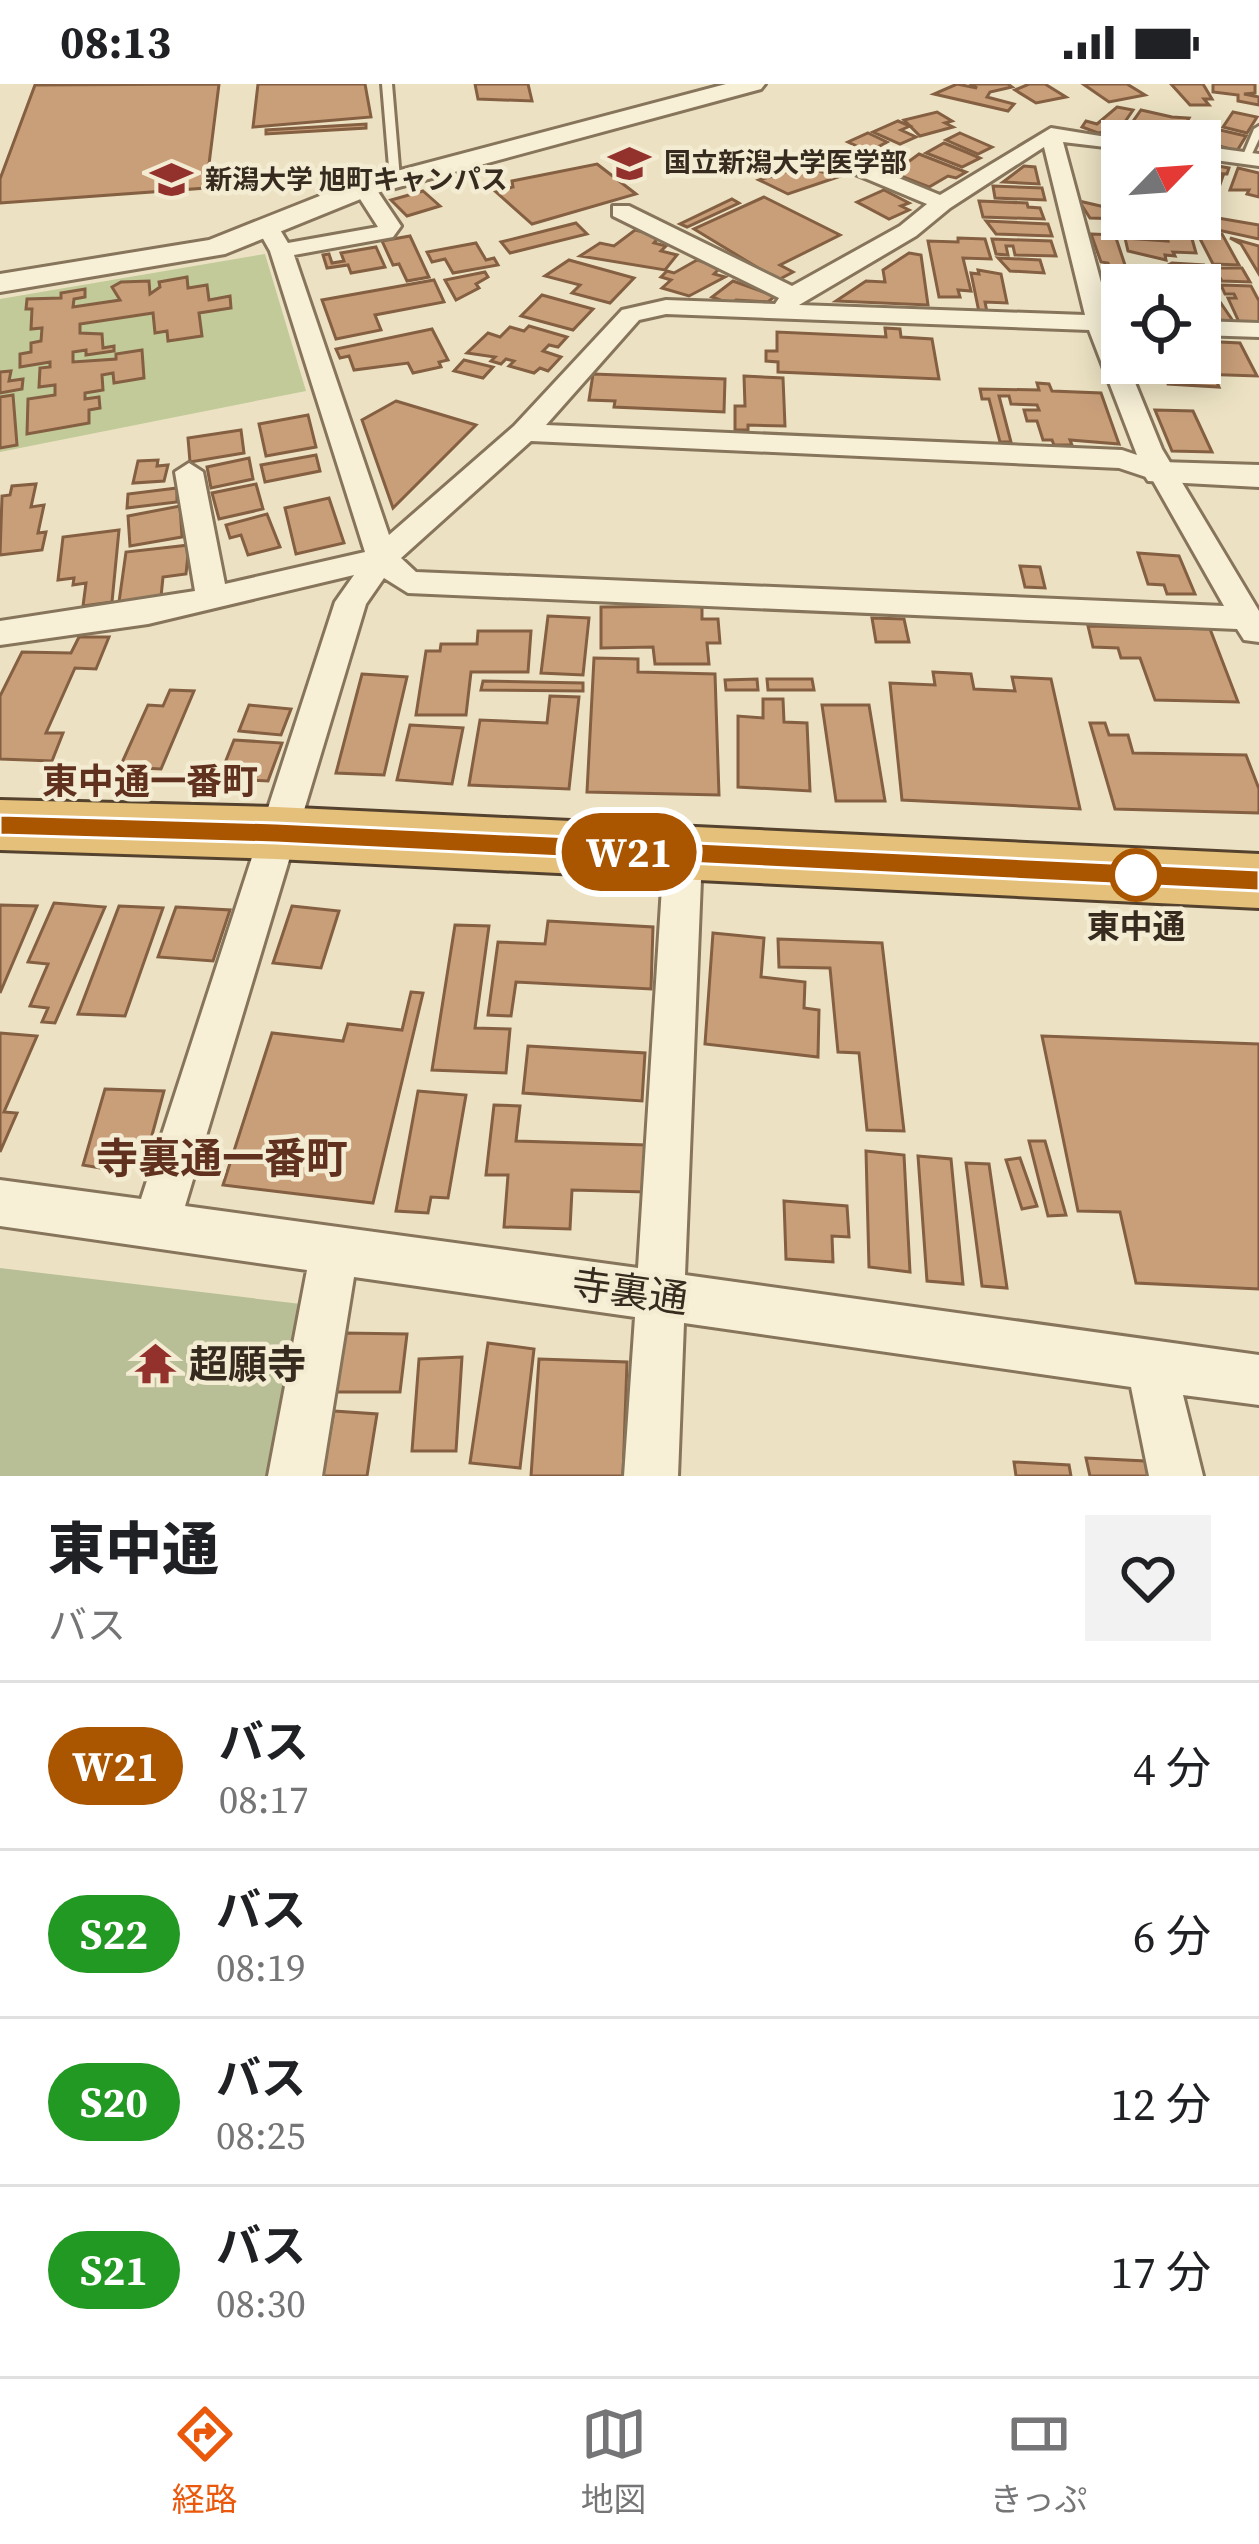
<!DOCTYPE html>
<html lang="ja">
<head>
<meta charset="utf-8">
<style>
	:root { --surface:#fff; --page:#f2f2f2; --text:#202124; --muted:#757577; --line:#e0e0e0; --accent:#ea580c }
	body { margin:0; font-family:"Source Serif 4","Noto Sans JP",serif; background:var(--page); color:var(--text); height:100vh; display:flex; flex-direction:column; font-size:45px; white-space:nowrap }
	* { box-sizing:border-box; margin:0 }
	p { font-size:39px; color:var(--muted) }
	.icon { flex:none; width:66px; height:66px; fill:none; stroke:currentColor; stroke-width:2; stroke-linecap:round; stroke-linejoin:round }
	.map { position:relative; height:1392px; overflow:hidden }
	.details { display:flex; flex-direction:column; background:var(--surface); flex:1 }
	.details>* { flex:none }
	.badge { padding:0 24px; border-radius:39px; font-size:42px; line-height:78px }
	.needle { width:78px; rotate:65deg }
	.fabs { position:absolute; left:1101px; top:36px; display:grid; gap:24px }
	.fabs a { display:grid; place-items:center; width:120px; height:120px; border-radius:0px; background:var(--surface); box-shadow:0 6px 30px #0003; font-size:60px }
	.map>.badge { position:absolute; translate:-50% -50%; box-shadow:0 0 0 6px #fff }
	.round { display:grid; place-items:center; flex:none; width:126px; height:126px; border-radius:0px; background:var(--page) }
	.summary { display:flex; align-items:center; justify-content:space-between; height:204px; padding:0 48px }
	h1 { font-size:57px; font-weight:800; line-height:90px }
	ul { padding:0; list-style:none }
	li { display:flex; align-items:center; gap:36px; height:168px; padding:0 48px; border-top:3px solid var(--line) }
	li div { flex:1 }
	li b { display:block; font-size:45px }
	li em { font-style:normal }
	li .badge { min-width:132px; font-weight:700; text-align:center }
	.status { display:flex; justify-content:space-between; align-items:center; height:84px; padding:0 60px; background:var(--surface); direction:ltr }
	.status svg { height:33px; fill:currentColor }
	.dock { display:flex; justify-content:space-around; align-items:center; height:168px; border-top:3px solid var(--line); background:var(--surface); font-size:33px; color:var(--muted) }
	.dock a { display:grid; justify-items:center; gap:6px }
	.dock .on { color:var(--accent) }
	.map>svg:first-child { display:block }
</style>
</head>
<body>
<div class="status"><b>08:13</b><svg viewBox="0 0 49 12"><path d="M0 12V9h3v3zM5 12V6h3v6zM10 12V3h3v9zM15 12V0h3v12zM26 1h20v11H26zM47 4h2v5h-2z"/></svg></div>
<div class="map">
<svg width="1259" height="1392" viewBox="0 0 1259 1392">
	<rect width="100%" height="100%" fill="#ece2c3"/>
	<path fill="#c1ca98" d="M265,170l41,137 -306,61v-153z"/>
	<path fill="#b8bf96" d="M0,1184l301,36 -31,172h-270z"/>
	<g fill="#c99f7a" stroke="#845f41" stroke-width="3">
		<path d="M219,0l-13,104 -206,15v-24l35,-94z"/>
		<path d="M258,0h107l6,33 -118,10z"/>
		<path d="M475,0h53l4,17 -54,-2z"/>
		<path d="M957,0l20,4 -6,-4h37l4,3 -22,5 -3,5 27,7 -6,7 -74,-17z"/>
		<path d="M1029,0h16l21,13 -30,6 -21,-13z"/>
		<path d="M1083,0h44l18,11 -36,7z"/>
		<path d="M1171,0h32l9,15h-8l5,6h-19z"/>
		<path d="M1213,0h42v9l-11,1 15,3v8l-21,-4v-6l-25,-3z"/>
		<path d="M1117,23l16,3 -13,19 -22,4 -16,-6 4,-6 11,3z"/>
		<path d="M1141,26l31,7 17,1 -9,15 -11,-2 -6,8 -39,-5z"/>
		<path d="M937,28l15,9 -7,2 8,4 -33,9 -16,-16z"/>
		<path d="M1233,28l24,5 -10,16 -24,-6z"/>
		<path d="M898,37l12,5 -9,4 15,7 -16,7 -27,-12z"/>
		<path d="M366,40v4l-100,6v-4z"/>
		<path d="M1220,46l26,6 -9,15 -25,-7z"/>
		<path d="M868,49l19,9 -30,16 -10,-5 14,-5 -13,-6z"/>
		<path d="M960,49l32,14 -14,7 -32,-14z"/>
		<path d="M944,59l22,9 14,6 -18,9 -36,-14z"/>
		<path d="M919,70l36,14 11,4 -10,6 -8,-2 -19,11 -36,-14z"/>
		<path d="M1201,79l28,5 -2,6 -19,-1 15,3 -7,20 -16,-4z"/>
		<path d="M597,80l39,30 -104,30 -36,-32 17,-5 -1,-6z"/>
		<path d="M804,82l34,11 -50,17 -29,-14z"/>
		<path d="M1024,82l11,1 4,17 -36,-2z"/>
		<path d="M1238,84l21,5v24l-12,-3 2,-4h-19z"/>
		<path d="M993,102l49,2 3,12 -50,-2z"/>
		<path d="M884,106l25,13 -8,3 8,4 -20,9 -32,-17z"/>
		<path d="M423,107l17,15 -33,10 -16,-16z"/>
		<path d="M764,113l76,38 -60,30 13,7 -15,8 -84,-51z"/>
		<path d="M732,115l7,4 -52,24 -7,-3z"/>
		<path d="M979,117l48,2 1,4 12,1 4,11 -61,-2z"/>
		<path d="M1079,117l43,10v8l-32,-1z"/>
		<path d="M1212,133l47,8v14l-41,-9 -9,-5z"/>
		<path d="M1163,135l26,9 7,25 -23,-1 2,4 -10,-1 1,5 -38,-9 -3,-13 43,3z"/>
		<path d="M986,137l62,3 4,12 -56,-2z"/>
		<path d="M576,139l11,11 -77,19 -9,-11z"/>
		<path d="M1106,139l47,1 5,12 -34,-1 -2,-5h-13z"/>
		<path d="M1195,145l27,5 17,31 -26,-1z"/>
		<path d="M635,146l25,6 -6,7 12,3 -5,5 16,4 -12,15 -85,-14 20,-13 14,3z"/>
		<path d="M1091,150l24,1 12,36 -16,-1 -3,-7 -7,-1z"/>
		<path d="M410,152l19,41 -22,4 -8,-17 -6,1 -11,-24z"/>
		<path d="M958,154l27,1 6,20 -28,-1 8,33 -13,-1 2,7h-21l-11,-56 30,1z"/>
		<path d="M1230,154l29,8v28l-18,-30z"/>
		<path d="M992,155l59,2 5,15 -41,-1 -2,-9h-7l2,9 -12,-1z"/>
		<path d="M476,159l10,17 8,-2 4,7 -45,8 -8,-14 -13,3 -5,-10z"/>
		<path d="M376,163l9,20 -34,6 -3,-8 -21,3 -4,-13 6,-1 3,9 12,-2 -3,-8z"/>
		<path d="M909,169l12,2 7,50 -92,-4 30,-20 19,1 -2,-12z"/>
		<path d="M998,174l42,2 4,13 -34,-2z"/>
		<path d="M569,176l65,18 -24,25 -38,-10 8,-8 -35,-9z"/>
		<path d="M697,176l24,7 -7,7 11,3 -36,19 -27,-8 9,-8 -10,-3 6,-6 7,2z"/>
		<path d="M1172,179l32,2 5,10 -40,-2 -3,-7z"/>
		<path d="M1214,184h28l8,14 -28,-1z"/>
		<path d="M978,186l23,4 6,29 -22,-1 2,10h-8l-8,-39 8,1z"/>
		<path d="M485,188l3,5 -12,7 3,4 -23,12 -11,-20z"/>
		<path d="M187,193l1,11 19,-3 2,15 21,-4 1,12 -32,5 3,23 -34,5 -1,-10 -12,2 -2,-20 -73,11v9l22,1 1,14 11,-2v5l-28,4v-5l-13,2v10l43,-3v-5l26,-4 2,28 -30,5 -1,-10 -11,2 1,15 -18,3v6l14,-2 1,11 -11,2v13l-62,11 1,-35 27,-4v-10l-16,2 1,-19 10,-1v-5l-30,5v-13l11,-2v-9l10,-2 1,-13 -11,1 1,-20h-6l1,-10 34,-1v-5l24,-4v8l-11,2 -1,8 47,-7 -8,-13 9,-5 28,-1 1,13 10,-7 -1,-5z"/>
		<path d="M1178,193l32,2 8,16 -18,-1v-9h-19z"/>
		<path d="M434,196l10,22 -69,13 6,15 -45,9 -14,-39z"/>
		<path d="M733,197l42,15 -7,6 -32,-2 -5,4 -19,-7z"/>
		<path d="M1221,201l30,1 8,15v21h-20l-11,-24h8l-2,-4h-9z"/>
		<path d="M542,211l51,14 -20,21 -52,-14z"/>
		<path d="M1200,214l18,1 15,22 -31,-2z"/>
		<path d="M529,242l38,11 -9,10 -9,-2 -6,6 18,6 -13,14 -8,-3 -6,5 -25,-7 5,-5 -8,-2 -5,5 -10,-3 4,-4 -28,-4 21,-20 12,4 10,-10 14,4z"/>
		<path d="M885,244l15,1 1,8 31,2 7,40 -161,-7v-10l-12,-1v-10h11v-19l109,5z"/>
		<path d="M432,245l16,31 -9,2 2,5 -28,6 -5,-10 -54,7 -5,-14 -9,2 -4,-9z"/>
		<path d="M1200,257l40,2 17,33 -59,-2 -4,-11 10,-6z"/>
		<path d="M464,276l29,7 -10,11 -29,-7z"/>
		<path d="M1163,285l28,2 3,7 22,2 3,7 -51,-3z"/>
		<path d="M11,287l-2,10 14,-2 -1,10 -22,4v-21z"/>
		<path d="M593,290l132,5 -1,33 -110,-5 1,-6 -26,-1z"/>
		<path d="M744,292l39,2 2,48 -37,-1v5h-13v-24h10z"/>
		<path d="M1037,299l12,1 3,7 49,2 18,51 -49,-4 2,5h-18l-2,-5h-9l-6,-19h-10l-3,-11h15l-2,-5 -26,-1 -2,-8h-10l12,46h-11l-11,-43h-7l-2,-10 59,1z"/>
		<path d="M13,311l4,50 -17,3v-51z"/>
		<path d="M396,317l80,24 -83,83 -31,-88z"/>
		<path d="M1155,326l38,1 19,41 -40,-1z"/>
		<path d="M308,331l8,32 -50,9 -7,-32z"/>
		<path d="M241,346l3,23 -54,9 -2,-24z"/>
		<path d="M316,371l4,16 -55,11 -4,-17z"/>
		<path d="M249,374l4,21 -42,9 -4,-21z"/>
		<path d="M158,376l-1,6 11,-1 -4,16 -31,2 5,-22z"/>
		<path d="M36,400l-5,23 13,-2 -6,28 8,-1 -4,18 -42,5 2,-59 8,-1 2,-9z"/>
		<path d="M256,400l7,25 -44,10 -7,-26z"/>
		<path d="M177,404v14l-50,6 1,-14z"/>
		<path d="M329,414l15,45 -48,11 -11,-46z"/>
		<path d="M180,422l2,31 -52,9 -2,-30z"/>
		<path d="M267,430l13,33 -32,8 -7,-20 -11,3 -4,-13z"/>
		<path d="M119,446l-7,72 -29,4 3,-23 -13,2 1,-7 -16,2 5,-43z"/>
		<path d="M189,461l-3,29 -23,3 -2,20 -42,5 7,-50z"/>
		<path d="M1138,469l41,3 16,38h-28l-3,-9 -16,-1z"/>
		<path d="M1020,482l20,1 5,21 -20,-1z"/>
		<path d="M702,522v13h16l2,24h-13l2,21h-54l-2,-17 -52,1v-41z"/>
		<path d="M548,532l41,2 -6,57 -42,-2z"/>
		<path d="M872,534l32,1 5,23h-33z"/>
		<path d="M1088,542l122,3 28,73 -83,-2 -15,-42h-19l-3,-10 -25,-1z"/>
		<path d="M478,547h53l-3,41h-57l-5,43h-50l10,-64h14l1,-7h36z"/>
		<path d="M79,553h30l-13,32 -21,-1 -29,65h17l-11,28 -52,-2v-63l22,-44 49,1z"/>
		<path d="M594,574l44,1v13l77,2 4,121 -132,-3z"/>
		<path d="M933,588l38,2 3,15 41,2 -3,-14 39,2 29,130 -178,-9 -12,-117 45,2z"/>
		<path d="M362,590l45,3 -23,98 -48,-2z"/>
		<path d="M757,595l1,11h-32l-1,-10z"/>
		<path d="M767,595h45l2,11h-46z"/>
		<path d="M483,597l100,2v8l-102,-1z"/>
		<path d="M170,606l24,1 -33,78 -41,-2 28,-62 15,1z"/>
		<path d="M550,612l29,1 -10,92 -100,-4 11,-65 67,3z"/>
		<path d="M763,615h20l1,23 23,1 3,68 -72,-4v-71l25,2z"/>
		<path d="M249,621l42,4 -10,26 -42,-4z"/>
		<path d="M822,621h47l16,96h-49z"/>
		<path d="M1090,639h15l4,12h19l5,18 113,2 13,34v24l-144,-4z"/>
		<path d="M410,641l53,3 -11,56 -55,-4z"/>
		<path d="M234,656l48,3 -14,38 -49,-3z"/>
		<path d="M54,819l51,4 -50,116 -13,-1 6,-14 -18,-2 18,-42 -20,-2z"/>
		<path d="M0,821l37,1 -37,87z"/>
		<path d="M119,822l44,2 -38,108 -47,-2z"/>
		<path d="M292,822l47,5 -18,57 -48,-5z"/>
		<path d="M176,823l54,3 -17,51 -55,-4z"/>
		<path d="M548,837l105,6 -2,62 -135,-7 -5,34 -23,-1 10,-73 47,2z"/>
		<path d="M455,841l34,1 -14,102 35,1 -4,44 -74,-3z"/>
		<path d="M713,849l51,5 -3,39 44,5 -1,26 15,2 -1,47 -113,-13z"/>
		<path d="M778,855l104,4 22,188 -37,-1 -8,-77 -21,-1 -8,-84 -51,-1z"/>
		<path d="M411,908l12,1 -50,210 -150,-18 49,-152 71,8 5,-17 54,6z"/>
		<path d="M0,949l37,3 -33,76 13,1 -17,39z"/>
		<path d="M1042,952l217,8v245l-123,-6 -16,-71 -42,-1z"/>
		<path d="M528,962l117,7 -3,48 -119,-8z"/>
		<path d="M105,1005l59,2 -19,70 -27,10 -35,-6z"/>
		<path d="M418,1007l48,4 -18,103 -17,-1 -3,16 -32,-2z"/>
		<path d="M494,1021l26,1 -4,35 130,4v47l-74,-2 -2,39 -66,-2 4,-52h-22z"/>
		<path d="M1029,1057h16l21,74 -18,1z"/>
		<path d="M866,1067l38,4 6,117 -41,-5z"/>
		<path d="M918,1072l33,3 12,125 -36,-3z"/>
		<path d="M1020,1074l17,48 -15,3 -16,-49z"/>
		<path d="M966,1079l23,1 18,124 -25,-2z"/>
		<path d="M784,1117l63,5 2,31 -17,-1 1,26 -47,-3z"/>
		<path d="M345,1249l62,1 -7,58h-64z"/>
		<path d="M488,1259l46,6 -14,119 -50,-5z"/>
		<path d="M462,1273l-6,94h-44l7,-92z"/>
		<path d="M539,1275l88,3 -4,114h-92z"/>
		<path d="M334,1327l43,3 -10,62h-45z"/>
		<path d="M1086,1374l59,3 3,15h-58z"/>
		<path d="M1014,1378l55,3 2,11h-55z"/>
	</g>
	<g fill="none" stroke-linecap="round" stroke-linejoin="round">
		<defs>
			<g id="service">
				<path d="M382,0h10l8,95 -5,3 -5,-3z"/>
				<path d="M1259,42v13l-9,19 -9,2 13,-31z"/>
			</g>
			<g id="minor">
				<path d="M1051,44l80,13h-9v8l-59,-7 47,174 12,1v14h-7l7,32h5l35,86 97,162v31l-15,-2 -7,-11 -829,-36 -24,-15 -18,26 -181,602 453,62 26,-413 6,-11 13,-5 13,5 6,11 -17,420 574,80v50l-76,-10 20,81h-54l-18,-89 -447,-64 -6,153h-54l11,-159 -281,-40 -32,199h-54l39,-206 -307,-44v-46l141,19 194,-597 19,-27 -206,49 -148,21v-24l195,-30 -20,-119 14,-9 14,9 22,112 140,-32 -95,-301 -13,-23 3,-5h16l12,20 90,-16 -25,-39 11,-6 8,1 29,43 -8,11 -99,18 95,280 125,-109 108,-116 44,-10 109,4 4,-6 -166,-82v-10h16l163,80 108,-60 27,-22 -91,-38v-8h14l90,37zM1044,63l41,168 -286,-10 117,-69 34,-28zM666,230l423,16 48,125 -15,-5 -576,-25 93,-105zM531,357l588,27 33,11 72,127 -808,-34 -15,-14z"/>
				<path d="M1200,62l59,8v12l-59,-8z"/>
				<path d="M1200,237l59,2v14l-59,-2z"/>
			</g>
			<g id="tertiary">
				<path d="M726,0h39l-4,5 -388,105 -148,60 -225,38v-18l209,-34 146,-58z"/>
				<path d="M1161,378l98,3v22l-111,-6 -5,-8 5,-8z"/>
			</g>
			<path id="trunk" d="M0,716l276,7 983,47v54l-983,-49 -276,-9z"/>
		</defs>
		<use href="#service" stroke="#86745b" stroke-width="6"/>
		<use href="#minor" stroke="#86745b" stroke-width="6"/>
		<use href="#tertiary" stroke="#86745b" stroke-width="6"/>
		<use href="#trunk" stroke="#54422f" stroke-width="6"/>
		<use href="#service" fill="#f7efd6" fill-rule="evenodd"/>
		<use href="#minor" fill="#f7efd6" fill-rule="evenodd"/>
		<use href="#tertiary" fill="#f7efd6" fill-rule="evenodd"/>
		<use href="#trunk" fill="#e4c07a" fill-rule="evenodd"/>
	</g>
	<path fill="#a50" stroke="#fff" stroke-width="3" d="M0,731l276,8 983,47v21l-983,-48 -276,-8z"/>
	<defs>
		<symbol id="university-bare" viewBox="-9 -9 18 18"><path d="M0-5L7-2L0 1L-7-2ZM-4 1L0 2.5L4 1V4Q0 6-4 4Z" fill="#93322d" stroke="#f4ecd2" stroke-width="2.5" paint-order="stroke"/></symbol>
		<symbol id="temple-bare" viewBox="-9 -9 18 18"><path d="M0-6L5-2H3V0L6.5 2.5H4V6H1.5V3h-3V6H-4V2.5H-6.5L-3 0V-2H-5Z" fill="#93322d" stroke="#f4ecd2" stroke-width="2.5" paint-order="stroke"/></symbol>
	</defs>
	<g fill-rule="evenodd">
		<use href="#university-bare" x="600" y="50" width="59" height="59"/>
		<use href="#university-bare" x="142" y="66" width="59" height="59"/>
		<use href="#temple-bare" x="126" y="1250" width="59" height="59"/>
	</g>
	<circle fill="#fff" stroke="#a50" stroke-width="6" cx="1136" cy="791" r="24"/>
	<g text-anchor="middle" stroke-width="9" stroke-linejoin="round" paint-order="stroke">
		<g font-size="27" font-weight="bold" fill="#362b1e" stroke="#f4ecd2" text-anchor="start">
			<text x="664" y="88">国立新潟大学医学部</text>
			<text x="205" y="105">新潟大学 旭町キャンパス</text>
		</g>
		<g font-size="33" font-weight="bold" fill="#362b1e" stroke="#f4ecd2">
			<text x="1136" y="854">東中通</text>
		</g>
		<g font-size="36" font-weight="bold" fill="#61311f" stroke="#f4ecd2">
			<text x="150" y="710">東中通一番町</text>
		</g>
		<g font-size="39" fill="#362b1e" stroke="#f4ecd2">
			<text transform="translate(630 1207) rotate(8)" y="14">寺裏通</text>
		</g>
		<g font-size="39" font-weight="bold" fill="#362b1e" stroke="#f4ecd2" text-anchor="start">
			<text x="189" y="1294">超願寺</text>
		</g>
		<g font-size="42" font-weight="bold" fill="#61311f" stroke="#f4ecd2">
			<text x="222" y="1089">寺裏通一番町</text>
		</g>
	</g>
</svg>
<div class="fabs">
<a><svg class="needle" viewBox="-14 -14 28 28"><path d="M0-13l5 13h-10z" fill="#e53935"/><path d="M0 13l5-13h-10z" fill="#757577"/></svg></a>
<a><svg class="icon" aria-label="locate" viewBox="0 0 24 24"><circle cx="12" cy="12" r="6"/><path d="M12 2v4M12 18v4M2 12h4M18 12h4"/></svg></a>
</div>
<b class="badge" style="left:629px;top:768px;background:#a50;color:#fff">W21</b>
</div>
<section class="details">
<div class="summary"><div><h1>東中通</h1><p>バス</p></div><a class="round"><svg class="icon" aria-label="heart" viewBox="0 0 24 24"><path d="M12 20l-8-8c-3-5 5-10 8-4 3-6 11-1 8 4z"/></svg></a></div>
<ul>
<li><span class="badge" style="background:#a50;color:#fff">W21</span><div><b>バス</b><p>08:17</p></div><em>4 分</em></li>
<li><span class="badge" style="background:#292;color:#fff">S22</span><div><b>バス</b><p>08:19</p></div><em>6 分</em></li>
<li><span class="badge" style="background:#292;color:#fff">S20</span><div><b>バス</b><p>08:25</p></div><em>12 分</em></li>
<li><span class="badge" style="background:#292;color:#fff">S21</span><div><b>バス</b><p>08:30</p></div><em>17 分</em></li>
</ul>
</section>
<nav class="dock">
<a class="on"><svg class="icon" aria-label="directions" viewBox="0 0 24 24"><path d="M12 3l9 9-9 9-9-9zM9 14v-3h6M13 9l2 2-2 2"/></svg>経路</a>
<a><svg class="icon" aria-label="map" viewBox="0 0 24 24"><path d="M3 6l6-2 6 2 6-2v14l-6 2-6-2-6 2zM9 4v14M15 6v14"/></svg>地図</a>
<a><svg class="icon" aria-label="tickets" viewBox="0 0 24 24"><path d="M3 7h18v10H3zM15 7v10"/></svg>きっぷ</a>
</nav>
</body>
</html>
